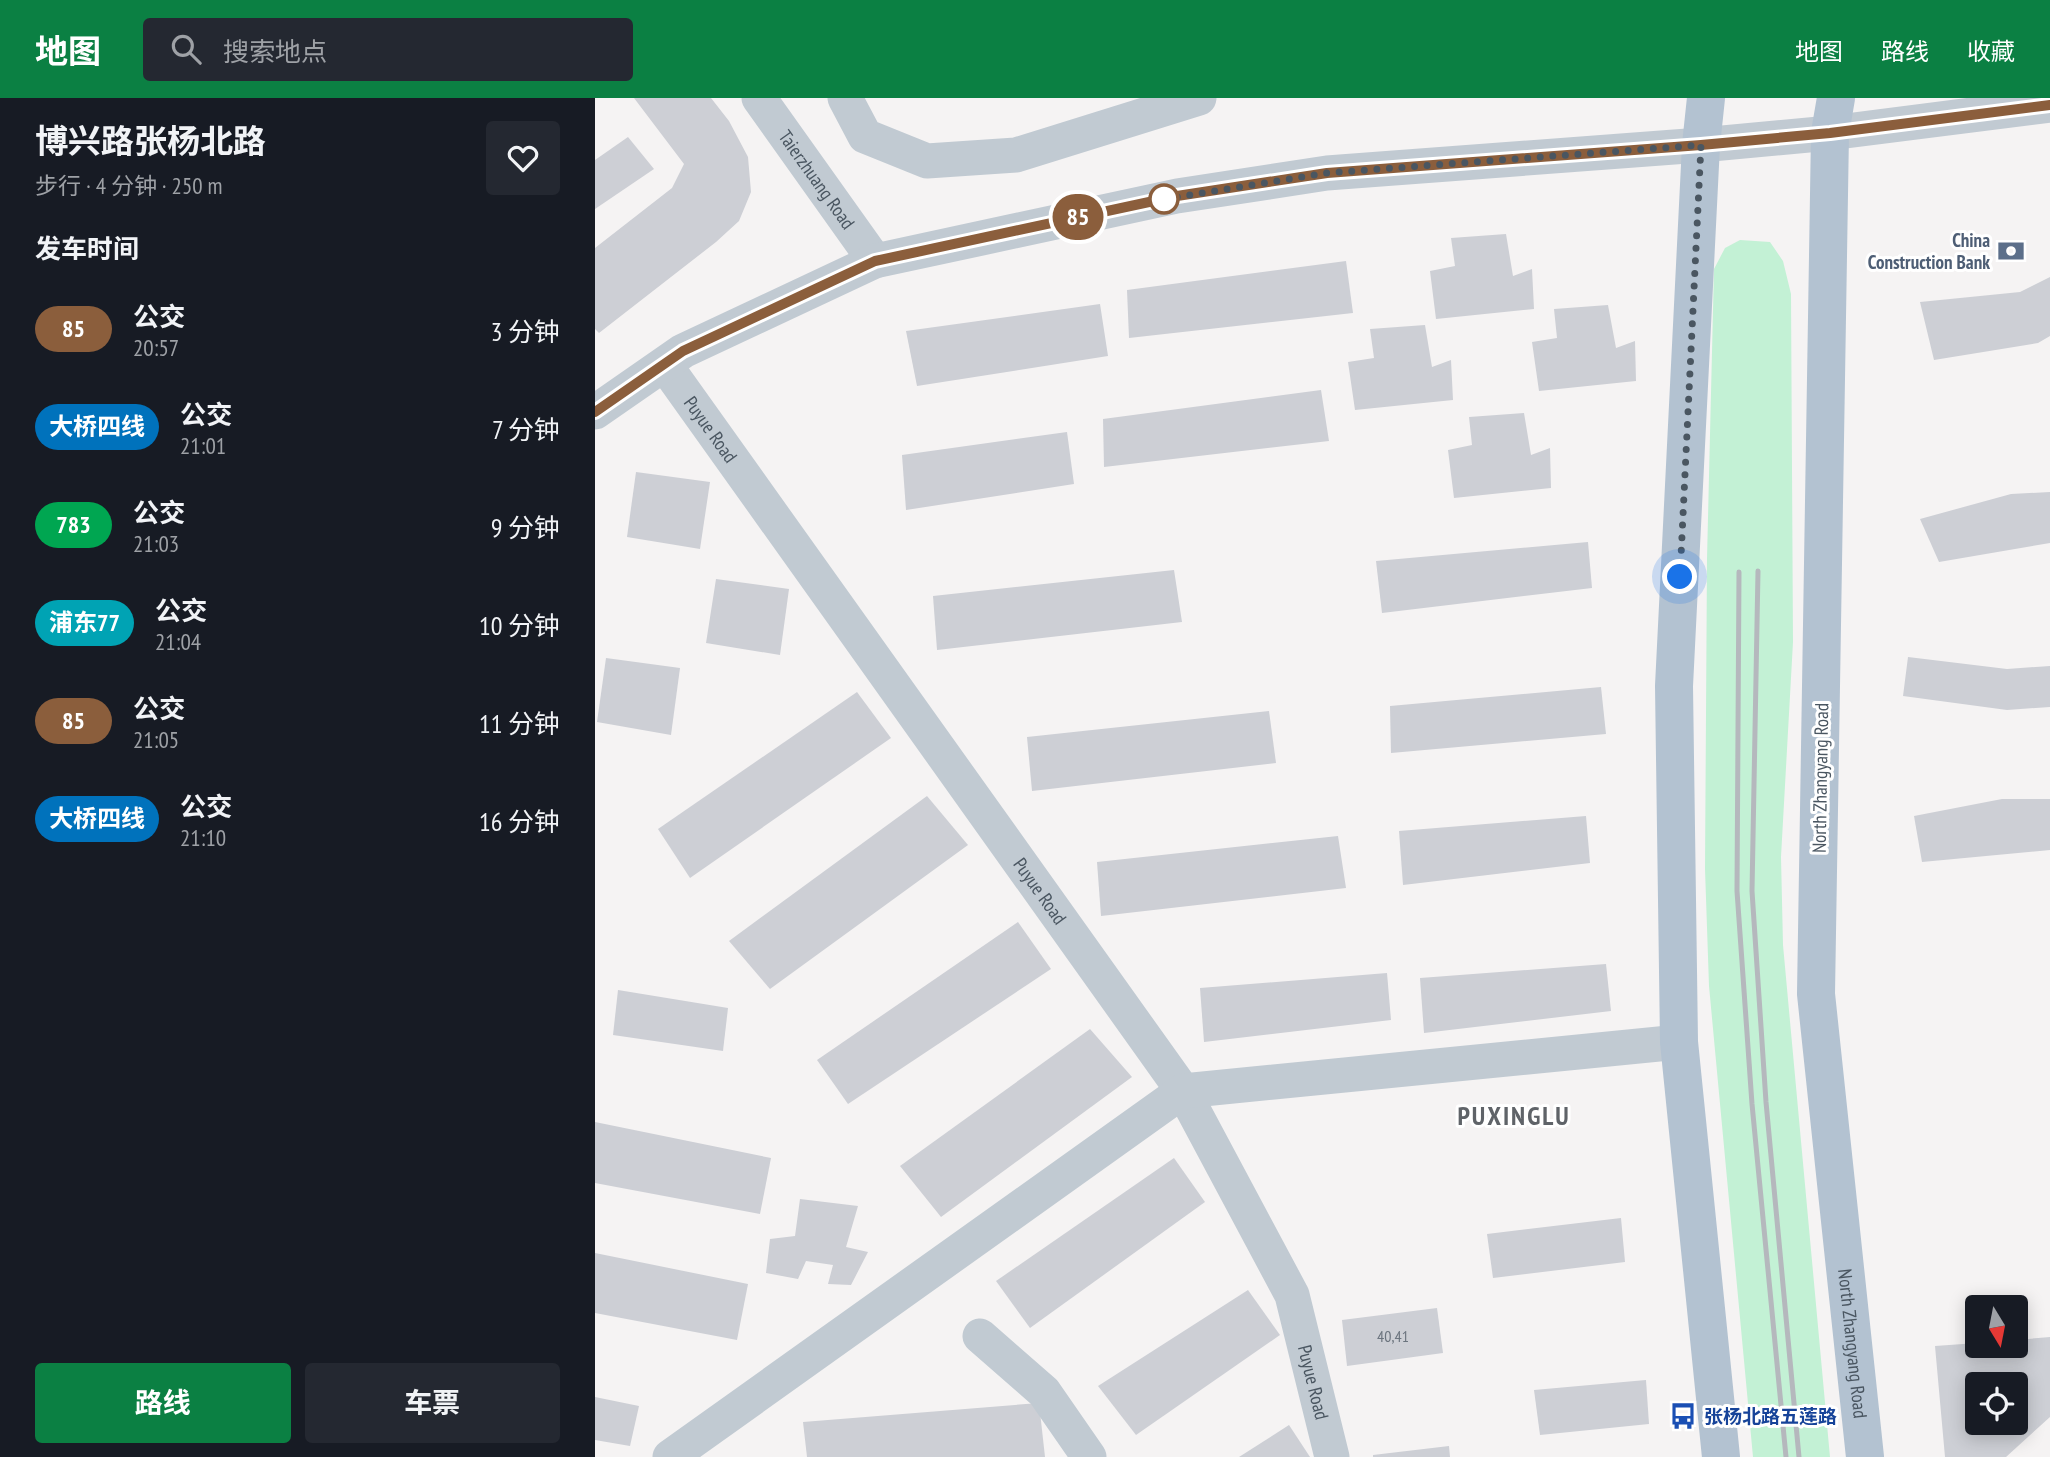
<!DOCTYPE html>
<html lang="zh">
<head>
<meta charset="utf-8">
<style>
	:root { --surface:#171b24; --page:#242831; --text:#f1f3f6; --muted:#9ea1a6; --accent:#0b8043 }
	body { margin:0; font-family:"PT Sans Narrow","Noto Sans SC",sans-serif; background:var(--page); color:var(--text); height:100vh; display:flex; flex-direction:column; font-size:26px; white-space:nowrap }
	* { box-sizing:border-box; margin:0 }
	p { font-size:23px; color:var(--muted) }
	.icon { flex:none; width:38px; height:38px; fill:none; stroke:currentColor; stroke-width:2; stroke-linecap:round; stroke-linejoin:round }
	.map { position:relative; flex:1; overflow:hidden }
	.details { display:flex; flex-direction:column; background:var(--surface); width:595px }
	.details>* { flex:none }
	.badge { padding:0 14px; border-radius:23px; font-size:24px; line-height:46px }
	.needle { width:46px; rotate:170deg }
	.controls { position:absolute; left:1370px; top:1197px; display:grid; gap:14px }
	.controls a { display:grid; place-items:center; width:63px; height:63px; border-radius:7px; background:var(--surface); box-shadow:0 4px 18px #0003; font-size:35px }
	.you { position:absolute; width:35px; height:35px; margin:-18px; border:5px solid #fff; border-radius:50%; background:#1a73e8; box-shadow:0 0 0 10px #1a73e833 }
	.map>.badge { position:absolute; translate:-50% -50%; box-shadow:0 0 0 4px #fff }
	h2 { padding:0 35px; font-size:26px; line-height:63px }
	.round { display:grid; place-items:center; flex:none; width:74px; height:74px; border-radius:7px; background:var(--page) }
	.headline { display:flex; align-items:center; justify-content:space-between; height:119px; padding:0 35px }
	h1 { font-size:33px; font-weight:700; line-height:52px }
	.button { display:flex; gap:14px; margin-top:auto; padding:14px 35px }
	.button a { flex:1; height:80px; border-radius:7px; background:var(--accent); color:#fff; font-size:28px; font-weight:700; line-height:80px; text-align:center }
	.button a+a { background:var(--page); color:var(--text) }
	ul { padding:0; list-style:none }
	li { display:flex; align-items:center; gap:21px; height:98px; padding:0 35px }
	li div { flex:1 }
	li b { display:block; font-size:26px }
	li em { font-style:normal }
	li .badge { min-width:77px; font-weight:700; text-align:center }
	header { display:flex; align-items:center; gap:42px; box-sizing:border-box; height:98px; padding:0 35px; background:var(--accent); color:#fff }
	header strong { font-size:33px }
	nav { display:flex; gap:38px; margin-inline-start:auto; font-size:24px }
	.search { width:490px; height:63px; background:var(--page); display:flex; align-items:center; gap:18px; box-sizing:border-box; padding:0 24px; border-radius:7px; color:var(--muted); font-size:26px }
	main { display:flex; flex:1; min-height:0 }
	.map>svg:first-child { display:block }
</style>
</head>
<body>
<header>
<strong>地图</strong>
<div class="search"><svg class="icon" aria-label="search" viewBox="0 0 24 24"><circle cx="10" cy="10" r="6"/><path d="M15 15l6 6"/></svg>搜索地点</div>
<nav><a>地图</a><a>路线</a><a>收藏</a></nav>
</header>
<main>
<section class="details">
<div class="headline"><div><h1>博兴路张杨北路</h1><p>步行 · 4 分钟 · 250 m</p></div><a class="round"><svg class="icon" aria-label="heart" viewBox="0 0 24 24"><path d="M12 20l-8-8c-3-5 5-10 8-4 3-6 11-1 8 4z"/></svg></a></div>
<h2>发车时间</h2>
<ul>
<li><span class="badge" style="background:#8b5e3c;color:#fff">85</span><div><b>公交</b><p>20:57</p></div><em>3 分钟</em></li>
<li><span class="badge" style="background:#0072bc;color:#fff">大桥四线</span><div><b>公交</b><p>21:01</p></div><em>7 分钟</em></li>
<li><span class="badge" style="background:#00a651;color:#fff">783</span><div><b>公交</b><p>21:03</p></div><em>9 分钟</em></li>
<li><span class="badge" style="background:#00a3b4;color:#fff">浦东77</span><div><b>公交</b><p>21:04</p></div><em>10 分钟</em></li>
<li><span class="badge" style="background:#8b5e3c;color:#fff">85</span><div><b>公交</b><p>21:05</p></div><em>11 分钟</em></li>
<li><span class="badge" style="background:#0072bc;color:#fff">大桥四线</span><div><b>公交</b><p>21:10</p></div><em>16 分钟</em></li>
</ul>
<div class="button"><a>路线</a><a>车票</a></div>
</section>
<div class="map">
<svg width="1455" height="1359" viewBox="0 0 1455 1359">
	<rect width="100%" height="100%" fill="#f5f3f3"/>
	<path fill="#c3f1d5" d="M1145,142l30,2 13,19 8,33 2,348 -12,215 2,88 47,512h-77l-44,-471 -4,-117 2,-310 7,-290 11,-21z"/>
	<g fill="#cdcfd5" fill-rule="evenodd">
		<path d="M39,0h77l18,23 19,36 3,35 -12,29 -23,21 -117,91 -4,-4v-81l77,-60 12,-24z"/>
		<path d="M33,39l26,32 -59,40v-49z"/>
		<path d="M911,136l7,42 19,-7 2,40 -98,10 -6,-48 25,-5 -4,-28z"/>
		<path d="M751,163l7,52 -224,25 -2,-48z"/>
		<path d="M1455,179v59l-12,7 -104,17 -14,-58 100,-10z"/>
		<path d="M505,206l8,52 -191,30 -11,-55z"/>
		<path d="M1013,207l8,43 19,-7 1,40 -97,10 -7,-49 25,-4 -3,-29z"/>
		<path d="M830,227l7,42 19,-7 2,40 -98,10 -7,-48 26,-4 -4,-29z"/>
		<path d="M726,292l8,51 -225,26 -1,-48z"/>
		<path d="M929,315l7,42 19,-7 1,40 -97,10 -6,-48 24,-5 -3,-28z"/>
		<path d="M472,334l7,52 -168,26 -4,-55z"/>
		<path d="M41,374l74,10 -10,67 -73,-12z"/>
		<path d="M1455,394v51l-111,19 -19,-43 91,-25z"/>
		<path d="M993,444l4,46 -210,25 -6,-52z"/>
		<path d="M579,472l8,52 -245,28 -4,-54z"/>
		<path d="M121,481l73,10 -9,66 -74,-12z"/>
		<path d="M1313,559l99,12 43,-3v41l-43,3 -104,-14z"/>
		<path d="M11,560l74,10 -9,67 -74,-13z"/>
		<path d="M1006,589l5,47 -215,19 -1,-47z"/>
		<path d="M262,594l34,46 -201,140 -32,-49z"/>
		<path d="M674,613l7,52 -244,28 -5,-54z"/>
		<path d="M332,698l41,49 -198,144 -41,-48z"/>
		<path d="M1407,701h48v51l-128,12 -8,-46z"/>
		<path d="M991,718l4,47 -187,22 -4,-54z"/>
		<path d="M743,738l8,52 -245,28 -4,-54z"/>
		<path d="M423,824l33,47 -203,135 -31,-44z"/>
		<path d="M1011,866l5,47 -187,22 -4,-55z"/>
		<path d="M792,875l4,47 -187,22 -4,-54z"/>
		<path d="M23,892l110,18 -5,43 -110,-16z"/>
		<path d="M495,931l42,48 -191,140 -41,-51z"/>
		<path d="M0,1024l176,36 -11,56 -165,-31z"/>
		<path d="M579,1060l31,44 -175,126 -34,-47z"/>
		<path d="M205,1101l58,7 -12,41 22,5 -17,33 -23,-1 5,-19 -27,-4 -8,18 -32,-6 4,-34 25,-3z"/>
		<path d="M1026,1120l4,44 -132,16 -6,-44z"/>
		<path d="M0,1155l153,31 -11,56 -142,-27z"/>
		<path d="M653,1192l32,45 -144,100 -38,-49z"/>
		<path d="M842,1210l6,45 -96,13 -5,-46z"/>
		<path d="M1455,1239v80l-44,40h-61l-10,-111 42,-3v3h39v-6zM1382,1286h39v39h-39z"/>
		<path d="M1051,1282l3,44 -109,11 -6,-45z"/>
		<path d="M0,1299l44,9 -9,40 -35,-6z"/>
		<path d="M444,1305l6,54h-238l-4,-35z"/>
		<path d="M694,1327l21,32h-71z"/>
		<path d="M854,1348l1,11h-77v-2z"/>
	</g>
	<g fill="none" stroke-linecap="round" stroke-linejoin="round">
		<g stroke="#c1cad2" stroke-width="35">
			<path id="s1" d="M164,0l116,163"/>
			<path d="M250,0l20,38 62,25 89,-6 183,-57"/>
			<path id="s2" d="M70,267l518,726 109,204 40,162"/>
			<path d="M0,314l88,-61 192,-90 302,-65 150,-23 374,-28 129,-12 220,-28"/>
			<path d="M385,1238l64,56 45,65"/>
			<path d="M75,1359l513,-366 496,-49"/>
		</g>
		<g stroke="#b3c2d1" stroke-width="38">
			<path d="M1111,0l-5,47 -27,541 5,356 42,415"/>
			<path id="s3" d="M1241,0l-6,35 -14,861 49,463"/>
		</g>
		<g stroke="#b5b8bd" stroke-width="5">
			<path d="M1163,473l-6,320 14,211 33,355"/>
			<path d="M1144,474l-2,319 15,213 34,353"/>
		</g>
	</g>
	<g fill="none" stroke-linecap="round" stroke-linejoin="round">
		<defs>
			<path id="line" d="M0,314l88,-61 192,-90 302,-65 150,-23 374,-28 129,-12 220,-28"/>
		</defs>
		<use href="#line" stroke="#fff" stroke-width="16"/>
		<use href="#line" stroke="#8b5e3c" stroke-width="10"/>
		<path stroke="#4a5661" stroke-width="7" stroke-dasharray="0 12.6" d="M569,101l-12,2 175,-28 374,-28 -21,432"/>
	</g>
	<defs>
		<symbol id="bank-bare" viewBox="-9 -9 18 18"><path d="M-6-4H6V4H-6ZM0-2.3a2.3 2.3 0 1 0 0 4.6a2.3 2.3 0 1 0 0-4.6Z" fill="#5c6f8a" stroke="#fff" stroke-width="2.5" paint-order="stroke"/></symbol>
		<symbol id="bus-bare" viewBox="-9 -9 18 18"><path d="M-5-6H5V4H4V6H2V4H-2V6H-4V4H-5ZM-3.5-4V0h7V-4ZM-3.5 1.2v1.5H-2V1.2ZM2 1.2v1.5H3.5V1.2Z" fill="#1a4fb4" stroke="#fff" stroke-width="2.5" paint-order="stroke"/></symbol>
	</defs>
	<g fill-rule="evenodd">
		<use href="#bank-bare" x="1397" y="134" width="38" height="38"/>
		<use href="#bus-bare" x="1069" y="1299" width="38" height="38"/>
	</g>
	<circle fill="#fff" stroke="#8b5e3c" stroke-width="3.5" cx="569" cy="101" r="14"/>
	<g text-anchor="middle" stroke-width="6" stroke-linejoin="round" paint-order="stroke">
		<g font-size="16" fill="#6b747e">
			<text x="798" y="1244">40,41</text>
		</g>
		<g font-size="19" fill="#4a5661" stroke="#fff">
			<text dy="7" stroke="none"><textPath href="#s1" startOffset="100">Taierzhuang Road</textPath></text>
			<text dy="7" stroke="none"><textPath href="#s2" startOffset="79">Puyue Road</textPath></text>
			<text transform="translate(1225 680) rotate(-89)" y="7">North Zhangyang Road</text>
			<text dy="7" stroke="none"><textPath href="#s2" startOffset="646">Puyue Road</textPath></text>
			<text dy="7" stroke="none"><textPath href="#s3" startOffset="1248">North Zhangyang Road</textPath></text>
			<text dy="7" stroke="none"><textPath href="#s2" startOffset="1213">Puyue Road</textPath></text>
		</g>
		<g font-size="19" font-weight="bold" fill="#4e5e75" stroke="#fff" text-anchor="end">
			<text x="1395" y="149">China<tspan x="1395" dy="22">Construction Bank</tspan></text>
		</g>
		<g font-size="19" font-weight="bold" fill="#164399" stroke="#fff" text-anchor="start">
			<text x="1109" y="1325">张杨北路五莲路</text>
		</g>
		<g font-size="26" font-weight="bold" letter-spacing="2" fill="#5f6368" stroke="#fff">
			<text x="919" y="1027">PUXINGLU</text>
		</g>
	</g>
</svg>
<div class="controls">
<a><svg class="needle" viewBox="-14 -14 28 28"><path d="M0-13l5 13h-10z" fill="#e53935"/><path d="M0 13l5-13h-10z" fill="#9ea1a6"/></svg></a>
<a><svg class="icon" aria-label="locate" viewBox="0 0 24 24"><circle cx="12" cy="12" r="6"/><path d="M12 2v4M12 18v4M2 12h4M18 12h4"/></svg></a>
</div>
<div class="you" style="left:1085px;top:479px"></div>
<b class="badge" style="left:483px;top:119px;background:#8b5e3c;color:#fff">85</b>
</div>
</main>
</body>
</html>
